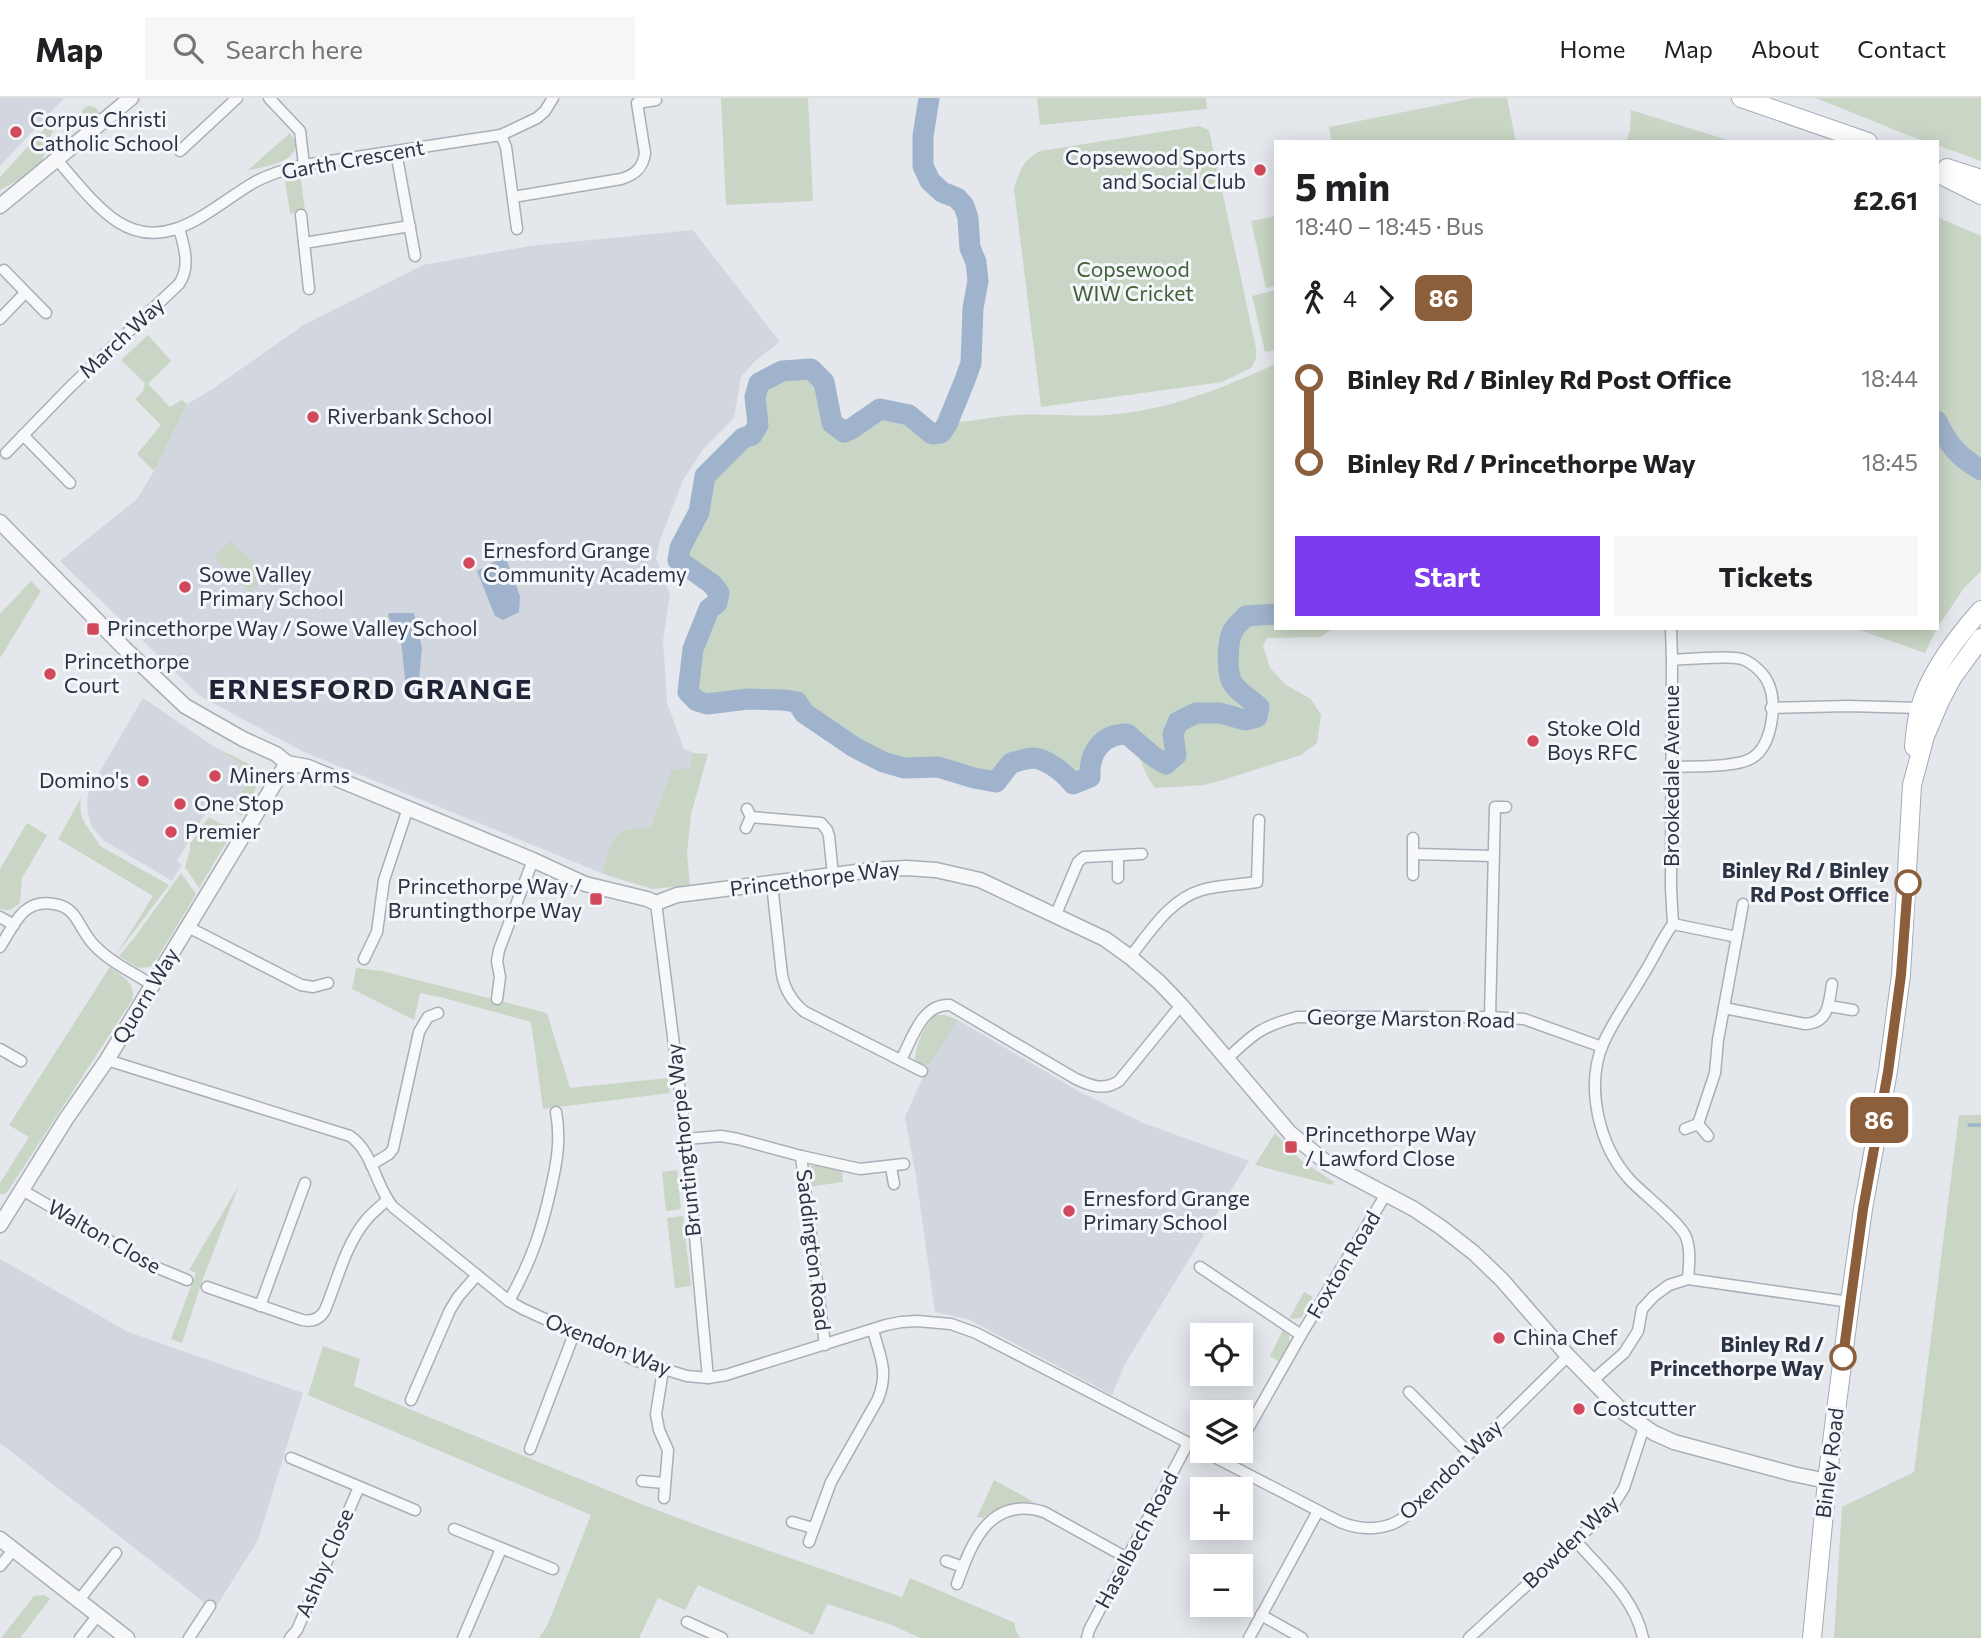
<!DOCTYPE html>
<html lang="en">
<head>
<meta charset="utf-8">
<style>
	:root { --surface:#fff; --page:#f6f6f6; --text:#202124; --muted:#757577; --line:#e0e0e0; --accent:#7c3aed }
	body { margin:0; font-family:Commissioner,sans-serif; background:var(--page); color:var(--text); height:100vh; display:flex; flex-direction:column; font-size:26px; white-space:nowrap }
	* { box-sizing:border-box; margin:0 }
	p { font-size:23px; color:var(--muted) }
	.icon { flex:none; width:38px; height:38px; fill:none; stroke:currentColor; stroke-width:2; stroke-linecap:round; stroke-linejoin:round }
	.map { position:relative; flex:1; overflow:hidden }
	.panel { position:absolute; left:1274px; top:42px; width:665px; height:490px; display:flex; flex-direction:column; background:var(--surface); border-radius:0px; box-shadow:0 4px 18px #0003 }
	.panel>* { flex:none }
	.badge { padding:0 14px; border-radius:10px; font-size:24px; line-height:46px }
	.controls { position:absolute; left:1190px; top:1225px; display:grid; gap:14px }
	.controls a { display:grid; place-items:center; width:63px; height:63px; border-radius:0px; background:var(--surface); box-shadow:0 4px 18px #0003; font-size:35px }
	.map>.badge { position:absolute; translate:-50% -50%; box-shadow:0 0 0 4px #fff }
	.legs { display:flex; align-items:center; gap:10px; height:77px; padding:0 21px; font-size:23px }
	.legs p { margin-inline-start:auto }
	.headline { display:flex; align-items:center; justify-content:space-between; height:119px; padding:0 21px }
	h1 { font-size:38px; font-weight:700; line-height:52px }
	.button { display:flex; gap:14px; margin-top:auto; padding:14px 21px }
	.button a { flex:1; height:80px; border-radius:0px; background:var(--accent); color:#fff; font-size:28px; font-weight:700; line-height:80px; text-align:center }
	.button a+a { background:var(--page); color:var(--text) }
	ul { padding:0 21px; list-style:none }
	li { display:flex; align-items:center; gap:24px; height:84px; font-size:26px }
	li i { display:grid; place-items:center; width:10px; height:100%; margin:0 9px; background:currentColor }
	li i::after { content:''; width:18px; height:18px; margin:-9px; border:5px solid; border-radius:50%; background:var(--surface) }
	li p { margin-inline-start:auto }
	li:first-child i { background:linear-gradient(#0000 50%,currentColor 0) }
	li:last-child i { background:linear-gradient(currentColor 50%,#0000 0) }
	header { display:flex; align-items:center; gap:42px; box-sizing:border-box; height:98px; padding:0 35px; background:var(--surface); border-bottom:2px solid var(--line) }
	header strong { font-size:33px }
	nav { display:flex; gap:38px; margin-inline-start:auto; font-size:24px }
	.search { width:490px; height:63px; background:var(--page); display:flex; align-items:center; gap:18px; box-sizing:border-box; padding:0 24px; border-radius:0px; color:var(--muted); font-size:26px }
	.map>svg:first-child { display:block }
</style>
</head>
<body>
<header>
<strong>Map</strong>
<div class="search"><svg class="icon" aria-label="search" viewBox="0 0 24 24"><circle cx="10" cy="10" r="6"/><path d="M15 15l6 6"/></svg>Search here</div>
<nav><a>Home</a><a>Map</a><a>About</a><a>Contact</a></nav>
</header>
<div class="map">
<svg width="1981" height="1540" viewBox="0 0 1981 1540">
	<rect width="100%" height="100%" fill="#e4e7ec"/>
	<g fill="#d2d6de">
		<path d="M0,0h64l-64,68z"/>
		<path d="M693,132l87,112 -25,19 -14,16 -7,41 -31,31 -20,31 -23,60 -4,19 14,35 -7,46 4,63 17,46 10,4 -41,136 -44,-13 -305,-124 -104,-56 -140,-135 77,-62 17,-28 33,-67 24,-14 94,-66 118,-59 107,-19z"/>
		<path d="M143,600l101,69 4,6 -1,9 -17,29 -18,-9 -35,59 5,3 -10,17 -69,-41 -11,-13 -4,-14 -1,-12 2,-11z"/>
		<path d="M958,922l120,71 65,32 106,38 -124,203 -13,31 -144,-76 -33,-7 -19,-136 -11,-59 23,-51z"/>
		<path d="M0,1161l128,73 175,61 -45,147 -44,70 -214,-167z"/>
	</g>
	<g fill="#c9d6c5">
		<path d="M721,0h87l5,103 -87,4z"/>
		<path d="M1037,0h169l1,11 -167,16z"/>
		<path d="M1474,0h33l9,44h-184l-3,-15z"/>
		<path d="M1816,0h165v63l-44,-16v-3h-9l-23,-8z"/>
		<path d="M88,8c8,0 11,4 12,11l-11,9 -6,-3 -2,-6 2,-8z"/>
		<path d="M1631,12l103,32h-108l4,-11z"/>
		<path d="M59,15l-18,50 -19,15 -22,12v-13z"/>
		<path d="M1199,28l10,4 47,218v11l-5,9 -29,14 -181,25 -27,-218c5,-18 9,-29 26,-38z"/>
		<path d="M290,35c21,27 -24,33 -43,38z"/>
		<path d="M300,76l5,36 -15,4 -5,-35z"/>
		<path d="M1276,118v70l-10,2 -15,-67z"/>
		<path d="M1937,119l44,19v335l-17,17 -27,40z"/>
		<path d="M1276,192v60l-11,2 -13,-56z"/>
		<path d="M148,237l23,26 -23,23 22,23 12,-7 5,4 -33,67 -17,-17 24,-29 -26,-26 8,-8 2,-8 -24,-23z"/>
		<path d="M1276,266v264h57l-12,9 -54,1 -4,8 7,22 16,17 25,14 10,16 -4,28 -16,12 -78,25 -19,5 -49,3c-5,-7 -10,-15 -13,-24 -3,-9 -3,-19 -10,-26 -7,-7 -24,-4 -31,3 -7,7 -11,27 -11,36l-17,7c-7,-10 -26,-25 -39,-26 -7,0 -16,3 -23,5l-15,19 -22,-4 -36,-11 -34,1 -21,-6 -29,-15 -50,-34 -8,-11 -13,-2 -35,-1 -41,5 -10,-3 -9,-9 5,-43 16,-40 8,-6 2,-10 -7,-9 -34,-24 2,-12 18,-35 7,-37 38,-38 9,-3 6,-10 -3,-28 4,-14 23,-12 29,-2 13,13 8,41 12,9 7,-3 29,-20 29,6 23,19 9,-1 6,-9c23,-3 46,-7 69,-9 34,-2 68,3 102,-1 57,-6 106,-27 158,-50z"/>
		<path d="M230,443l37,35 -16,17 -37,-36z"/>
		<path d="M31,483l10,10 -41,67v-44z"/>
		<path d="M1854,530h83l-12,25z"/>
		<path d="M216,650c47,23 54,19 25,68l-9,-8c24,-40 21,-35 -16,-60z"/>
		<path d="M694,655l14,1 -17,60 -4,40 3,31 -37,4 -51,-16c5,-16 10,-43 30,-44 6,-1 12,0 18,0l22,-59 17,-2z"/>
		<path d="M81,700c-4,24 10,30 19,48l69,39 -53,70 37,-59 -95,-57z"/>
		<path d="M209,719l12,7 15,2 -37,62 -14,-21 5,-17v-7c7,-6 6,-8 10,-15 3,-4 6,-6 9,-11z"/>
		<path d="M27,725l20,12 -25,43 -2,25c-7,5 -11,9 -20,6v-40z"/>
		<path d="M181,775l15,21 -41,68 -5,5 -12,1 -19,-12 16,-19z"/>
		<path d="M110,869c12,10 27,16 22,33l-124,191 -3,3h-5v-11l29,-46 -20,-12z"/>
		<path d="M356,870l26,3 165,42 23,75 98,-10 2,15 -127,16 -12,-87 -87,-24 -24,-5 -6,27 -62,-31z"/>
		<path d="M935,917h10l13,5 -30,46 -13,-4c0,-16 8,-35 20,-47z"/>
		<path d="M1959,1017h22v523h-147l8,-131 72,-35z"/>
		<path d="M1275,1035l27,28 32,21 -2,3 -77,-20z"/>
		<path d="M820,1066l22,5 1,13 -35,5 -1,-17 4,-4z"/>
		<path d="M677,1072l4,39 -15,2 -4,-39z"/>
		<path d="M239,1087l-38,99 -19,59 -11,-4 25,-66 -7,-3z"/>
		<path d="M683,1118l8,70 -16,2 -8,-70z"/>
		<path d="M1304,1194l9,5 -12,21 -12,1z"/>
		<path d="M1283,1232l6,6 1,11 -10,15 -10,-6z"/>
		<path d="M323,1248l37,13 -6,27 26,11 261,107 69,26 192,67 8,-19 105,45v5l5,10h-100l-28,-13 -65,-21 -14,31 -115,-50 -13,25 -27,-12 -19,40h-100l9,-14 43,-109 -283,-120z"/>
		<path d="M994,1382l40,22c-20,0 -35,4 -51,16l-6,-1z"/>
		<path d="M44,1497l6,4 -30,39h-19l33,-42z"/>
	</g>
	<g fill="#9fb4cc">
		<path d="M505,458l15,40 -1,16 -16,8 -8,-4 -18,-45z"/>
		<path d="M389,515h25l8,35 -4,43 -12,-2 -5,-49 -13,-24z"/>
	</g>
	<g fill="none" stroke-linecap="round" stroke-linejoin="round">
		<path stroke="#9fb4cc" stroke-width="3.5" d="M1969,1027h12"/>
		<g stroke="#9fb4cc" stroke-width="21">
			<path d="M929,0l-6,38v30l7,15 12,11 15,6 7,8 4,12 2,30 6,14 2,19 -5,27 -2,55 -6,17 -18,44 -6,9 -9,1 -23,-19 -29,-6 -29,20 -7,3 -12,-9 -8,-41 -13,-13 -29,2 -23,12 -4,14 3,28 -6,10 -9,3 -38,38 -6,36 -19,36 -2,12 34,24 7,9 -2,10 -8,6 -16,40 -5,43 9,9 10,3 41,-5 35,1 14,2 7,11 50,34 29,15 21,6 34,-1 36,11 22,4 15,-19c7,-2 16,-5 23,-5 13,1 32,16 39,26l17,-7c-1,-24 11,-43 37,-43l27,23 12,7 10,-9 -3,-21 5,-12 18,-9h24l25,7 12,-3 2,-10c-8,-8 -20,-14 -26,-23 -7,-10 -6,-45 1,-55 3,-5 9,-9 12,-13l30,-2"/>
			<path d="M1937,323c11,24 22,36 44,49"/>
		</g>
		<defs>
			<g id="minor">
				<path d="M269,0l31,33 4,34"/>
				<path d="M501,37l5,12 11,82"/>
				<path d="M180,53l57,-53"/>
				<path d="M396,54l19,104"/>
				<path d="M57,62c19,21 37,46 61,62 50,32 94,-15 135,-39 16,-9 33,-14 51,-18l197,-30 36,-17 8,-7 8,-13"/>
				<path d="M513,99l108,-18c14,-4 22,-11 24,-26l-8,-50 19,-3"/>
				<path d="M301,117l8,74"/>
				<path d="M304,145l106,-17"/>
				<path d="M4,172l42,43"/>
				<path d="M0,221l25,-26"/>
				<path d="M23,337l47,48"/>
				<path d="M6,355l64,-66 109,-103c11,-16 6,-35 1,-52l-5,-3"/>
				<path d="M1671,530l1,32 -1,229 2,35"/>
				<path d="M1771,610l77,-2 72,2 1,2"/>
				<path d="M1672,669c20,-1 64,1 80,-9 20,-12 25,-53 17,-73 -4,-11 -16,-22 -27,-26 -15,-4 -52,0 -70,1"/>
				<path d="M751,719l70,6 6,7 2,6 4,39"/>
				<path d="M746,730l5,-11 -4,-8"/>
				<path d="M1414,756l79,2"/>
				<path d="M1118,758v22"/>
				<path d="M1413,777v-37"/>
				<path d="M772,786l10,91c3,15 10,27 23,37l117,59"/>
				<path d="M656,805l30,236 22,239"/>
				<path d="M1056,816l22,-52 6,-5 58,-3"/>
				<path d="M0,819l14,8"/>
				<path d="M1673,826c-12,16 -19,34 -30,51 -13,23 -29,44 -40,69 -18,43 -4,102 27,136 12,13 51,43 56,57 5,13 3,28 2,42"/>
				<path d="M1673,826l64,13"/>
				<path d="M188,829l113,58 12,2 15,-4"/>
				<path d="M0,849c14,-22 23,-49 54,-43 7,1 14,4 19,10 8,10 12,22 21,31 16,17 39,28 59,40"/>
				<path d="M1130,859c20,-25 40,-58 72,-67 18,-5 37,-5 55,-8l2,-62"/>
				<path d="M364,861l13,-27 7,-52 24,-72"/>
				<path d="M497,901l3,-22 -3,-16 2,-11 34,-90"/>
				<path d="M1829,908l24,4"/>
				<path d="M1724,910l81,16c24,-1 24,-21 27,-40"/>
				<path d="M1490,919l5,-210h11"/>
				<path d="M0,951l21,12"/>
				<path d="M1228,960c25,-24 34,-32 69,-41h193l34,2 78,28"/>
				<path d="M107,962l243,76c24,17 25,50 43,71l116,94 14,8 114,52 50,15 21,2 18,-3 160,-50 15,-3 16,-1 34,3 25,9 226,117"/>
				<path d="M901,962c11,-21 21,-57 49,-55l126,74c15,7 28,12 43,2l62,-76"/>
				<path d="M1698,1026l17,-51 3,-33 25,-136"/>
				<path d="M1685,1031l13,-5 10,12"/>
				<path d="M686,1041l35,-3 17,3 63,17 59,13 44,-5"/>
				<path d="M801,1058l24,189"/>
				<path d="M371,1067l18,-11 4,-5 26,-117 9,-15 10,-4"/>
				<path d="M891,1069l3,17"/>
				<path d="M22,1092l131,76 34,14"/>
				<path d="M1200,1169l101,68"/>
				<path d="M207,1189l95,33c10,2 18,-1 23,-10 13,-31 20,-65 42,-91 6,-7 14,-13 20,-19"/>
				<path d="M509,1203c22,-40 32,-68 42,-113 6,-26 10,-49 5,-76"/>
				<path d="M260,1208l45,-123"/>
				<path d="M663,1272l-7,44 3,16 9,20 -4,48"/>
				<path d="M1592,1283l32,-28 14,-22 4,-22 12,-13 15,-11 19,-6 162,23"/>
				<path d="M1409,1294l60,61"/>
				<path d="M411,1302l39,-90 8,-13 19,-22"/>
				<path d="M1241,1343l60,-106 85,-141"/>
				<path d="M530,1351l44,-115"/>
				<path d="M1203,1353l137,71c22,9 47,9 66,-6l162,-160"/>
				<path d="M291,1360l124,52"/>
				<path d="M1228,1366l7,-13"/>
				<path d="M642,1383l22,2"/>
				<path d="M792,1424l21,6"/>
				<path d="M454,1431l99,40"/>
				<path d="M1575,1442c26,30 60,58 68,98"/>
				<path d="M809,1444l22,-60 47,-83c11,-28 2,-42 -5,-69"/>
				<path d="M946,1463l17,6"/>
				<path d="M0,1468l14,-17"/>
				<path d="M957,1486c14,-41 33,-89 87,-72l83,46"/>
				<path d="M79,1502l37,-47"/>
				<path d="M1261,1517l41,23"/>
				<path d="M687,1524l35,16"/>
				<path d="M80,1540l18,-23"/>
				<path d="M189,1540l21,-32"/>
				<path d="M290,1540l7,-8 62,-143"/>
				<path d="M463,1540l38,-89"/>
				<path d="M1087,1540l2,-8 99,-187"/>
				<path d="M1249,1540l69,-127"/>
				<path d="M1469,1540l143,-131 12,-19 20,-61"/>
			</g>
			<g id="tertiary">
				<path d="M0,108l131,-108"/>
				<path d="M0,424l124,126 61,58 58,33 33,15 11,9 21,4 225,93 52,24 62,15 9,4 21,-8 195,-25 34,-2 30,2 44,10 125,59 25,18 29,25 22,23 109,128 37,30 87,46 28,19 32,25 28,27 66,76 55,56 31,21 20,9 119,32 34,7"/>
				<path d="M0,1127l66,-106 41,-59 180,-297"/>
				<path d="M0,1441l127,99"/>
			</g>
			<g id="primary">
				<path d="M1741,0l127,44"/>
				<path d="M1947,70l34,11"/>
				<path d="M1937,75l44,22"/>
				<path d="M1914,649c1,-13 2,-26 6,-39 9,-34 38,-72 61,-98"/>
				<path d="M1812,1540l15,-157 23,-179 13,-93 25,-138 13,-96 11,-190 13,-49 15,-35 12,-23 29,-40"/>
			</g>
		</defs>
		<use href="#minor" stroke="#a9aeb7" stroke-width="13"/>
		<use href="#tertiary" stroke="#a9aeb7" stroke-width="17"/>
		<use href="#primary" stroke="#a3abb8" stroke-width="20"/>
		<use href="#minor" stroke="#f7f8fa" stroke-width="10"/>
		<use href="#tertiary" stroke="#f7f8fa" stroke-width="14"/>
		<use href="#primary" stroke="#fff" stroke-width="18"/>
	</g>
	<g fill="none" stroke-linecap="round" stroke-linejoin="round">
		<defs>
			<path id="line-1" d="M1843,1259l20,-148 25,-137 13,-97 7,-92"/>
		</defs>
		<use href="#line-1" stroke="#fff" stroke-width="16"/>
		<use href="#line-1" stroke="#8b5e3c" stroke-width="10"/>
	</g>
	<g fill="#d1495b" stroke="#f4f6f9" stroke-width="2.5">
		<circle cx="16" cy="34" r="7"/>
		<circle cx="1260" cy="72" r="7"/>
		<circle cx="313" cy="319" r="7"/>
		<circle cx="469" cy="465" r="7"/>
		<circle cx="185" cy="489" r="7"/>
		<rect x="86" y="524" width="14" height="14" rx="3.5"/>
		<circle cx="50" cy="576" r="7"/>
		<circle cx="1533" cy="643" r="7"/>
		<circle cx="215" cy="678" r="7"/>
		<circle cx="143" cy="683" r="7"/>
		<circle cx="180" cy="706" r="7"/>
		<circle cx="171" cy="734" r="7"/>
		<rect x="589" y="794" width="14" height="14" rx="3.5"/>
		<rect x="1284" y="1042" width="14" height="14" rx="3.5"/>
		<circle cx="1069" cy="1113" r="7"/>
		<circle cx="1499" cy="1240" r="7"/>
		<circle cx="1579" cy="1311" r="7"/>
	</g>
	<g fill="#fff" stroke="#8b5e3c" stroke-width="3.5">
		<circle cx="1908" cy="785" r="12"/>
		<circle cx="1843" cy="1259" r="12"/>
	</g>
	<g text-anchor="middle" stroke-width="6" stroke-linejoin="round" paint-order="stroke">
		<g font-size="21" fill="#2b3445" stroke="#f4f6f9" text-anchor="start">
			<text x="30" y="29">Corpus Christi<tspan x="30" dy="24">Catholic School</tspan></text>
			<text x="1246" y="67" text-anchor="end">Copsewood Sports<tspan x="1246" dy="24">and Social Club</tspan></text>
			<text x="327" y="326">Riverbank School</text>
			<text x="483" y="460">Ernesford Grange<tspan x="483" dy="24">Community Academy</tspan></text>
			<text x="199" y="484">Sowe Valley<tspan x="199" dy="24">Primary School</tspan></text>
			<text x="107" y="538">Princethorpe Way / Sowe Valley School</text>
			<text x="64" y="571">Princethorpe<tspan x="64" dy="24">Court</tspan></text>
			<text x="1547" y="638">Stoke Old<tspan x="1547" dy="24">Boys RFC</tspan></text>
			<text x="229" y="685">Miners Arms</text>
			<text x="129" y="690" text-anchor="end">Domino's</text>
			<text x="194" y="713">One Stop</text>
			<text x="185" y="741">Premier</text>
			<text x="582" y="796" text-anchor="end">Princethorpe Way /<tspan x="582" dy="24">Bruntingthorpe Way</tspan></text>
			<text x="1305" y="1044">Princethorpe Way<tspan x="1305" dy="24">/ Lawford Close</tspan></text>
			<text x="1083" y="1108">Ernesford Grange<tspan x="1083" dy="24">Primary School</tspan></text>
			<text x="1513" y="1247">China Chef</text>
			<text x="1593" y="1318">Costcutter</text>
		</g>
		<g font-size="21" fill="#2b3445" stroke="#f4f6f9">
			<text transform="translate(353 62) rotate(-10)" y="7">Garth Crescent</text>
			<text transform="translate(122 240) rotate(-43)" y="7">March Way</text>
			<text transform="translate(1672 678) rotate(-90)" y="7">Brookedale Avenue</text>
			<text transform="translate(815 781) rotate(-7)" y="7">Princethorpe Way</text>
			<text transform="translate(146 898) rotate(-59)" y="7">Quorn Way</text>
			<text transform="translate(1411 921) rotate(1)" y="7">George Marston Road</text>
			<text transform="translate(684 1042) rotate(-96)" y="7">Bruntingthorpe Way</text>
			<text transform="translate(104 1139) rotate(30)" y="7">Walton Close</text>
			<text transform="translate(813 1152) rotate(83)" y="7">Saddington Road</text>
			<text transform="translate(1344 1167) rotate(-59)" y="7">Foxton Road</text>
			<text transform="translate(608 1247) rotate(22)" y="7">Oxendon Way</text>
			<text transform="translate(1830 1365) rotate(-83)" y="7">Binley Road</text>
			<text transform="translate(1451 1372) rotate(-44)" y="7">Oxendon Way</text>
			<text transform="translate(1137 1442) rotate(-62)" y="7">Haselbech Road</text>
			<text transform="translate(1571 1444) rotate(-44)" y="7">Bowden Way</text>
			<text transform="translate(325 1465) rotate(-67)" y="7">Ashby Close</text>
		</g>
		<g font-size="21" fill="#3f6138" stroke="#f4f6f9">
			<text x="1133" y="179">Copsewood<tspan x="1133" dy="24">WIW Cricket</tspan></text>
		</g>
		<g font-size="21" font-weight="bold" fill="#2b3445" stroke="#f4f6f9" text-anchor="end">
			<text x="1889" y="780">Binley Rd / Binley<tspan x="1889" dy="24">Rd Post Office</tspan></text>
			<text x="1824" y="1254">Binley Rd /<tspan x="1824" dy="24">Princethorpe Way</tspan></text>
		</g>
		<g font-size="28" font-weight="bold" letter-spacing="2" fill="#1d2536" stroke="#f4f6f9">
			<text x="371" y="601">ERNESFORD GRANGE</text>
		</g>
	</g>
</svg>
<div class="controls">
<a><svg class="icon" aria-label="locate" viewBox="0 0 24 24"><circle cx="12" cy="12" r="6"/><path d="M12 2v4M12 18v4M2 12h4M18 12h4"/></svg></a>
<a><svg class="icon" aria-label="layers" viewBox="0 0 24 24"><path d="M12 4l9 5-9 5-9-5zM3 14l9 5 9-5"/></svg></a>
<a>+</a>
<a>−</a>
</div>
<b class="badge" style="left:1879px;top:1022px;background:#8b5e3c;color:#fff">86</b>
<section class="panel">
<div class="headline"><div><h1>5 min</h1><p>18:40 – 18:45 · Bus</p></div><b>£2.61</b></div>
<div class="legs"><svg class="icon" aria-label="walk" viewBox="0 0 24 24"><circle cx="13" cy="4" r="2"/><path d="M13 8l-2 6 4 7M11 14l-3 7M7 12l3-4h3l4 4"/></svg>4<svg class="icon" aria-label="forward" viewBox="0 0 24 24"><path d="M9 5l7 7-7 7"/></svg><b class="badge" style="background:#8b5e3c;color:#fff">86</b></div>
<ul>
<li><i style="color:#8b5e3c"></i><b>Binley Rd / Binley Rd Post Office</b><p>18:44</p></li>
<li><i style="color:#8b5e3c"></i><b>Binley Rd / Princethorpe Way</b><p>18:45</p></li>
</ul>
<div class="button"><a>Start</a><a>Tickets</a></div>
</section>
</div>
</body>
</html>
